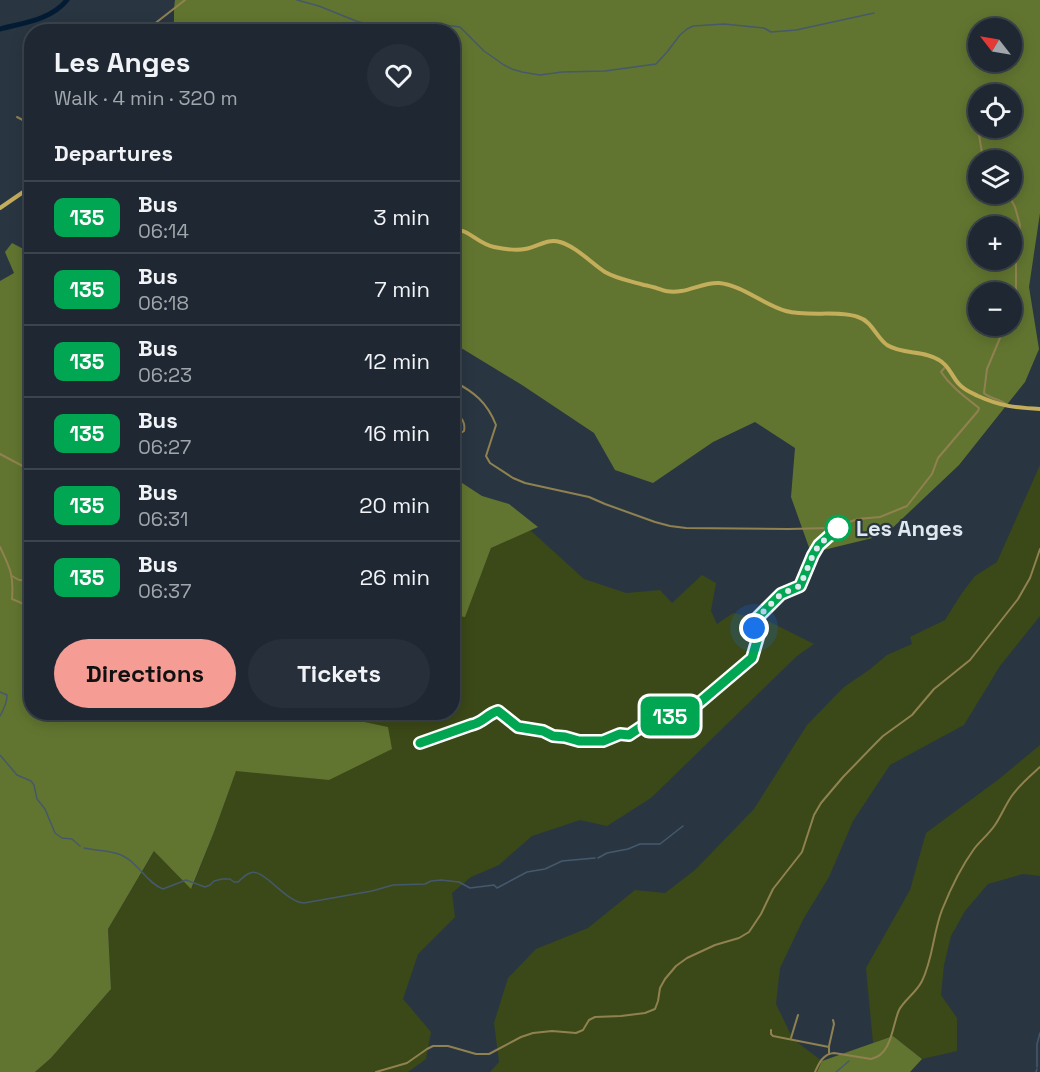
<!DOCTYPE html>
<html lang="en">
<head>
<meta charset="utf-8">
<style>
	:root { --surface:#1f2832; --page:#27303a; --text:#f1f3f6; --muted:#a1a6ac; --line:#3c444d; --accent:#f59c95 }
	body { margin:0; font-family:"Space Grotesk",sans-serif; background:var(--page); color:var(--text); height:100vh; display:flex; flex-direction:column; font-size:22px; white-space:nowrap }
	* { box-sizing:border-box; margin:0 }
	p { font-size:20px; color:var(--muted) }
	.icon { flex:none; width:33px; height:33px; fill:none; stroke:currentColor; stroke-width:2; stroke-linecap:round; stroke-linejoin:round }
	.map { position:relative; flex:1; overflow:hidden }
	.details { position:absolute; left:24px; top:24px; width:436px; height:696px; display:flex; flex-direction:column; background:var(--surface); border-radius:24px; box-shadow:0 3px 15px #0003,0 0 0 2px var(--line) }
	.details>* { flex:none }
	.badge { padding:0 12px; border-radius:9px; font-size:21px; line-height:39px }
	.needle { width:39px; rotate:301deg }
	.controls { position:absolute; left:968px; top:18px; display:grid; gap:12px }
	.controls a { display:grid; place-items:center; width:54px; height:54px; border-radius:50%; background:var(--surface); box-shadow:0 3px 15px #0003,0 0 0 2px var(--line); font-size:30px }
	.you { position:absolute; width:30px; height:30px; margin:-15px; border:4px solid #fff; border-radius:50%; background:#1a73e8; box-shadow:0 0 0 9px #1a73e833 }
	.map>.badge { position:absolute; translate:-50% -50%; box-shadow:0 0 0 3px #fff }
	h2 { padding:0 30px; font-size:22px; line-height:54px }
	.round { display:grid; place-items:center; flex:none; width:63px; height:63px; border-radius:32px; background:var(--page) }
	.summary { display:flex; align-items:center; justify-content:space-between; height:102px; padding:0 30px }
	h1 { font-size:28px; font-weight:700; line-height:45px }
	.cta { display:flex; gap:12px; margin-top:auto; padding:12px 30px }
	.cta a { flex:1; height:69px; border-radius:36px; background:var(--accent); color:#111; font-size:24px; font-weight:700; line-height:69px; text-align:center }
	.cta a+a { background:var(--page); color:var(--text) }
	ul { padding:0; list-style:none }
	li { display:flex; align-items:center; gap:18px; height:72px; padding:0 30px; border-top:2px solid var(--line) }
	li div { flex:1 }
	li b { display:block; font-size:22px }
	li em { font-style:normal }
	li .badge { min-width:66px; font-weight:700; text-align:center }
	.map>svg:first-child { display:block }
</style>
</head>
<body>
<div class="map">
<svg width="1040" height="1072" viewBox="0 0 1040 1072">
	<rect width="100%" height="100%" fill="#293642"/>
	<g fill="#3b4817">
		<path d="M1040,465v151l-40,50 -36,59 -74,40 -37,56 -24,56 -25,41 -24,50 -4,36 17,35 29,22 -5,11h-327l9,-10 -5,-39 14,-45 28,-29 52,-21 47,-38 30,3 30,-23 59,-61 53,-84 37,-38 25,-17 18,-15 25,-11 -2,-7 35,-17 17,-27 13,-17 22,-14z"/>
		<path d="M530,530l54,49 42,14 34,-3 12,13 30,-28 14,8 -5,28 6,13 16,-11 33,7 48,24 -17,12 -146,142 -44,28 -27,-6 -48,16 -33,29 -28,12 -19,16 3,24 -37,37 -15,45 28,33 -5,27 -18,13h-373l16,-14 60,-69 -3,-60 47,-79 37,38 22,-56 22,-62 93,10 58,-53 -65,-14 131,-1v-97l12,1 26,-68z"/>
		<path d="M1040,745v131l-17,-2 -35,10 -23,27 -14,25 -7,29 -3,30 16,23v33l-35,8 -29,-23 -20,7 -7,-75 44,-78 16,-57 73,-54z"/>
	</g>
	<g fill="#627530" fill-rule="evenodd">
		<path d="M175,0h865v213l-11,74 10,62 -14,33 -66,83 -74,70 -74,18 -20,-56 4,-49 -40,-26 -42,20 -60,41 -38,-13 -21,-37 -72,-48 -69,-42v-311h-280c2,-11 0,-21 2,-32zM978,28h33v34h-33zM978,94h33v34h-33zM978,160h33v34h-33zM978,226h33v34h-33zM978,292h33v34h-33z"/>
		<path d="M12,243l19,10 1,459 290,1 66,14 4,22 -63,31 -93,-9 -22,61 -23,57 -37,-38 -46,78 3,60 -60,69 -16,14h-35v-791l14,-8 -9,-21z"/>
		<path d="M453,477l29,19 27,8 29,23 -47,21 -26,69 -12,-2z"/>
		<path d="M893,1036l29,23 -12,13h-93l5,-11z"/>
	</g>
	<g fill="none" stroke-linecap="round" stroke-linejoin="round">
		<g stroke="#45596c" stroke-width="1.5">
			<path d="M297,0l22,6 37,15 23,6 20,1 15,-3 23,1 8,-1 15,2 24,24 20,14 8,4 10,3 18,3 22,-3 43,-1 51,-7 11,-12 13,-17 7,-6 6,-3 31,-2 40,4 7,4 25,-2 78,-17"/>
			<path d="M0,692l7,3c0,8 -3,14 -7,21"/>
			<path d="M0,755l17,20 14,6 3,4 3,14 8,10 10,24 7,5 10,1 8,7"/>
			<path d="M84,848c19,4 35,1 50,16 9,8 16,20 29,25l23,-9 19,7 5,-2 4,-4 8,-2h8l4,3h4c3,-3 7,-7 12,-9 13,-6 35,29 54,30l68,-12 21,-6 32,-1 6,-3 10,-1 18,2 11,6 24,-3 3,3 30,-16 18,-3 17,-8 33,-3"/>
			<path d="M598,858l9,-5 21,-4 12,-5h20l23,-18"/>
			<path d="M1037,1067v-23l3,-11"/>
			<path d="M836,1072l13,-11"/>
			<path d="M1036,1072l1,-3"/>
		</g>
		<path stroke="#031c34" stroke-width="5" d="M0,29c23,-6 51,-9 67,-29"/>
		<g stroke="#908250" stroke-width="2">
			<path d="M144,32l41,-32"/>
			<path d="M17,117l15,8"/>
			<path d="M978,129l4,24 3,7"/>
			<path d="M1008,194l7,13 5,18 -4,24v41l-5,14"/>
			<path d="M1005,326l-18,43 -3,24c6,6 17,6 23,12"/>
			<path d="M453,381c21,11 34,21 43,44l-10,31 4,7 23,15 12,5 64,14 16,7 50,18 15,4 16,2 102,1 44,-1 26,-9 22,-2 27,-11 25,-32 6,-16 40,-47 1,-3c-14,-11 -28,-21 -38,-36l5,-6"/>
			<path d="M453,411c8,5 13,11 11,20l-11,7"/>
			<path d="M0,454l32,17"/>
			<path d="M0,547c10,21 14,28 12,52l14,6 6,6"/>
			<path d="M12,576l7,4 13,1"/>
			<path d="M420,743l51,-18c12,-2 16,-11 27,-14l10,6 10,10 25,4 10,5 12,1 14,4h24l17,-7 9,1 12,-8 6,1 5,-2 22,-13 25,-10 53,-45 7,-23 -7,-11 2,-3 27,-27 18,-8 14,-31 6,-10 19,-17 -1,-2"/>
			<path d="M771,1030v4l2,2 56,11v6"/>
			<path d="M791,1038l7,-23"/>
			<path d="M829,1046l5,-22 -1,-4"/>
			<path d="M376,1072l31,-9 20,-14 6,-3h15l28,8h13l32,-17 12,-4 19,-2 24,2 7,-3 6,-10 6,-3 26,-1 24,-3 10,-4 3,-8 2,-13 5,-9 11,-13 11,-8 28,-13 24,-7 10,-6 12,-18 12,-25 29,-37 12,-37 7,-12 22,-26 32,-33 8,-8 29,-21 22,-26 36,-29 48,-61 12,-21 10,-29"/>
			<path d="M815,1072c4,-9 8,-18 19,-19l37,6c21,-4 21,-33 28,-49 6,-11 17,-17 23,-29 11,-22 11,-48 20,-71 8,-20 19,-43 32,-61 6,-8 15,-15 21,-24 6,-9 10,-19 16,-28 8,-12 19,-21 29,-30"/>
		</g>
		<g stroke="#c4ad5b" stroke-width="4">
			<path d="M0,208l32,-22"/>
			<path d="M453,229c16,0 25,15 41,18 10,2 21,4 31,2 13,-2 22,-11 35,-7 17,5 31,21 45,30 12,7 26,9 39,13 7,1 15,4 22,6 19,4 35,-9 53,-8 23,2 45,22 67,28 22,6 53,-1 72,6 14,4 18,20 29,28 16,10 37,5 52,15 10,5 13,17 20,24 5,6 13,9 19,12 22,10 38,12 62,13"/>
		</g>
	</g>
	<g fill="none" stroke-linecap="round" stroke-linejoin="round">
		<defs>
			<path id="line" d="M420,743l51,-18c12,-2 16,-11 27,-14l20,16 25,4 10,5 12,1 14,4h24l17,-7 9,1 12,-8 6,1 5,-2 22,-13 25,-10 53,-45 7,-24 -7,-10 2,-3 27,-27 19,-8 13,-31 6,-10 19,-17 -1,-2"/>
		</defs>
		<use href="#line" stroke="#fff" stroke-width="14"/>
		<use href="#line" stroke="#00a651" stroke-width="9"/>
		<path stroke="#dfe7ef" stroke-width="6" stroke-dasharray="0 10.8" d="M754,628l-2,-4 2,-3 27,-27 19,-8 13,-31 6,-10 19,-17"/>
	</g>
	<circle fill="#fff" stroke="#00a651" stroke-width="3" cx="838" cy="528" r="12"/>
	<g text-anchor="middle" stroke-width="4.5" stroke-linejoin="round" paint-order="stroke">
		<g font-size="22" font-weight="bold" fill="#dfe7ef" stroke="#293642" text-anchor="start">
			<text x="856" y="536">Les Anges</text>
		</g>
	</g>
</svg>
<div class="controls">
<a><svg class="needle" viewBox="-14 -14 28 28"><path d="M0-13l5 13h-10z" fill="#e53935"/><path d="M0 13l5-13h-10z" fill="#a1a6ac"/></svg></a>
<a><svg class="icon" aria-label="locate" viewBox="0 0 24 24"><circle cx="12" cy="12" r="6"/><path d="M12 2v4M12 18v4M2 12h4M18 12h4"/></svg></a>
<a><svg class="icon" aria-label="layers" viewBox="0 0 24 24"><path d="M12 4l9 5-9 5-9-5zM3 14l9 5 9-5"/></svg></a>
<a>+</a>
<a>−</a>
</div>
<div class="you" style="left:754px;top:628px"></div>
<b class="badge" style="left:670px;top:716px;background:#00a651;color:#fff">135</b>
<section class="details">
<div class="summary"><div><h1>Les Anges</h1><p>Walk · 4 min · 320 m</p></div><a class="round"><svg class="icon" aria-label="heart" viewBox="0 0 24 24"><path d="M12 20l-8-8c-3-5 5-10 8-4 3-6 11-1 8 4z"/></svg></a></div>
<h2>Departures</h2>
<ul>
<li><span class="badge" style="background:#00a651;color:#fff">135</span><div><b>Bus</b><p>06:14</p></div><em>3 min</em></li>
<li><span class="badge" style="background:#00a651;color:#fff">135</span><div><b>Bus</b><p>06:18</p></div><em>7 min</em></li>
<li><span class="badge" style="background:#00a651;color:#fff">135</span><div><b>Bus</b><p>06:23</p></div><em>12 min</em></li>
<li><span class="badge" style="background:#00a651;color:#fff">135</span><div><b>Bus</b><p>06:27</p></div><em>16 min</em></li>
<li><span class="badge" style="background:#00a651;color:#fff">135</span><div><b>Bus</b><p>06:31</p></div><em>20 min</em></li>
<li><span class="badge" style="background:#00a651;color:#fff">135</span><div><b>Bus</b><p>06:37</p></div><em>26 min</em></li>
</ul>
<div class="cta"><a>Directions</a><a>Tickets</a></div>
</section>
</div>
</body>
</html>
